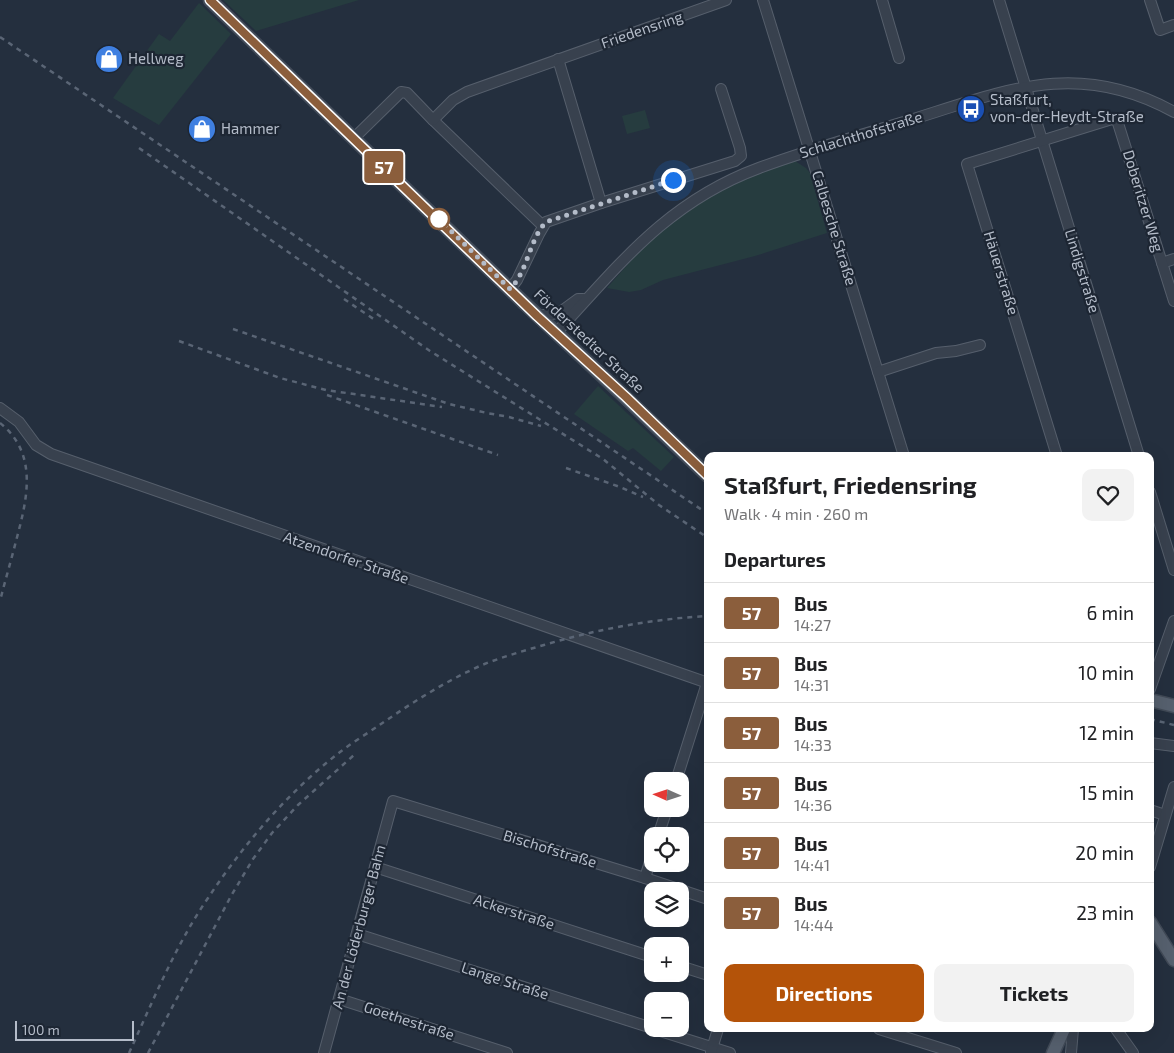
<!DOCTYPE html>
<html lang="en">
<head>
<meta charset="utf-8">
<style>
	:root { --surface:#fff; --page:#f2f2f2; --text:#202124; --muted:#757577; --line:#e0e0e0; --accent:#b45309 }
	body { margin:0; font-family:"Exo 2",sans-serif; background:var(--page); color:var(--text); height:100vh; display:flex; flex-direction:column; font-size:19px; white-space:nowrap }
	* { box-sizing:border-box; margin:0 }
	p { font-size:16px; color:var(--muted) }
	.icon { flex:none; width:28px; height:28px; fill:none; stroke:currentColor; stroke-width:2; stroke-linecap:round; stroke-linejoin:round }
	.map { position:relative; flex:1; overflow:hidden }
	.drawer { position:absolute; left:704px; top:452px; width:450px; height:580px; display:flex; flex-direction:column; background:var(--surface); border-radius:10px; box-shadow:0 5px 20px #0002 }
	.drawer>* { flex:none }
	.badge { padding:0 10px; border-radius:4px; font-size:18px; line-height:32px }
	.needle { width:32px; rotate:273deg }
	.tools { position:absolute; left:644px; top:772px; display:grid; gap:10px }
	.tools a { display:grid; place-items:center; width:45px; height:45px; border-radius:10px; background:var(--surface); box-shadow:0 5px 20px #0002; font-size:25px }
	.scale { position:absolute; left:15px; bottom:12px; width:119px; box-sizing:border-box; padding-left:5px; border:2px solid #b4bcc9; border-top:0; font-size:14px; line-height:18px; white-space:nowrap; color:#b4bcc9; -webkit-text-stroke:4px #1d2633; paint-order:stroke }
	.you { position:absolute; width:25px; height:25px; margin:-12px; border:4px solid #fff; border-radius:50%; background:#1a73e8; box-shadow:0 0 0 8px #1a73e833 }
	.map>.badge { position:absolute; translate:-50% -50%; box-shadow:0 0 0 2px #fff }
	h2 { padding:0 20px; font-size:19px; line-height:45px }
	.round { display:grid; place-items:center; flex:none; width:52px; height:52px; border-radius:10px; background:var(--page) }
	.overview { display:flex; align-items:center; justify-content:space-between; height:85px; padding:0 20px }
	h1 { font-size:24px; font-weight:700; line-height:38px }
	.primary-button { display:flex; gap:10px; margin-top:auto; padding:10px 20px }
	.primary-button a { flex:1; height:58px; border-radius:10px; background:var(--accent); color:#fff; font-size:20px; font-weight:700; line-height:58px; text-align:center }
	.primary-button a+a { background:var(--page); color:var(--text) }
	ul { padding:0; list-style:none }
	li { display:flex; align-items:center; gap:15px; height:60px; padding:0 20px; border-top:1px solid var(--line) }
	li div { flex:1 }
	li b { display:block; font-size:19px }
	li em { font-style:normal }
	li .badge { min-width:55px; font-weight:700; text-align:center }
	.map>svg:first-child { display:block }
</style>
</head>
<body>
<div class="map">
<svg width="1174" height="1053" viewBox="0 0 1174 1053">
	<rect width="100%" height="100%" fill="#242f3e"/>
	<g fill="#263c3f">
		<path d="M223,0h136l-103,31z"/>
		<path d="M199,3l32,31 -72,91 -46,-27 46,-64 11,7z"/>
		<path d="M645,110l5,18 -23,6 -5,-18z"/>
		<path d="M795,161l11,7 4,5 17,60 -72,23 -92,24 -22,10 -12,2 -22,-4c15,-17 30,-35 47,-51 40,-37 88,-61 141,-76z"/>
		<path d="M598,386l76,71 -13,14 -28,-23 -5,3 -54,-37z"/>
	</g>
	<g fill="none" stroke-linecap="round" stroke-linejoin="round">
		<defs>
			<g id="minor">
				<path d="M763,0l141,456"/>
				<path d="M882,0l17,58"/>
				<path d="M999,0l140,456"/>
				<path d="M1150,0l10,30 14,-5"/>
				<path d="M558,59l43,144 134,-42 6,-5 -1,-8 -19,-59"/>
				<path d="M433,120l110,106"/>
				<path d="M354,138l47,-46 6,1 26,27 20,-20 14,-8 259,-92"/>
				<path d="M1162,263l12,-4"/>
				<path d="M510,289l7,-9 22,-46 7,-12 55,-19"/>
				<path d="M537,316l22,-3 19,-14h5"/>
				<path d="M556,333c64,-69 111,-131 203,-165 48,-18 99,-32 148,-47 97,-30 170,-63 267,-9"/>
				<path d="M878,372l58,-19 20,-2 24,-6"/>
				<path d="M0,408l19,14 17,23 15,9 657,229"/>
				<path d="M1057,456l-90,-292 145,-45 5,1 57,181"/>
				<path d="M1150,492l24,78"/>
				<path d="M1150,689l24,-68"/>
				<path d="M1150,743l24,3"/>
				<path d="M676,781l31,-98"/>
				<path d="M1150,810l15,5"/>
				<path d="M658,836l9,-27"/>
				<path d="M375,867l277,90"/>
				<path d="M1150,867l24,-80"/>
				<path d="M645,878l7,-23"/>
				<path d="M357,934l295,94"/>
				<path d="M680,966l28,9"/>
				<path d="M339,999l168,54"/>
				<path d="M654,1029l76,24"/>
				<path d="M879,1029l77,24"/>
				<path d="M1116,1029l17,24"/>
				<path d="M711,1052l7,-23"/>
				<path d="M324,1053l69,-252 252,77 63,21"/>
				<path d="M1071,1053l2,-24"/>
			</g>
			<g id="major">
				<path d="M210,0l314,303 101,94 83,79"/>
				<path d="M1150,700l24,6"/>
				<path d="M1150,922l24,38"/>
				<path d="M1053,1053l11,-24"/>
			</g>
		</defs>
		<use href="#minor" stroke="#565f6c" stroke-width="12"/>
		<use href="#major" stroke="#414a57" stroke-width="15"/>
		<use href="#minor" stroke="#38414e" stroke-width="10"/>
		<use href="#major" stroke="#56606e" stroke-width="12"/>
		<g stroke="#5a6575" stroke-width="2.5" stroke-dasharray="5 5" stroke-linecap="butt">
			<path d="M0,37l708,477"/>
			<path d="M139,148l291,203 173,108 56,46 49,33"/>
			<path d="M344,299l31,21"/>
			<path d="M233,329l216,75 38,9 22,4 32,9"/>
			<path d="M179,341l101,37 46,12 116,17"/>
			<path d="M327,395l171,60"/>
			<path d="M0,423c39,31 27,77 16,118 -5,20 -11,40 -16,60"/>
			<path d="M566,468l54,19 23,10"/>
			<path d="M1150,719l24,6"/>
			<path d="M129,1053c24,-52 46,-107 79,-155 36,-54 80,-106 132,-146 13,-10 28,-19 41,-28 32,-22 65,-43 101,-59 20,-8 41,-14 62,-20 54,-16 108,-26 164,-29"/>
			<path d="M148,1053l83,-157 22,-37 19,-26 26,-28 56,-50"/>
		</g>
	</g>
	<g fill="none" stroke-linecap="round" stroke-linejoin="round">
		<defs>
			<path id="line" d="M210,0l327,316 89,81 82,79"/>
		</defs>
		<use href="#line" stroke="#fff" stroke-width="11"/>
		<use href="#line" stroke="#8b5e3c" stroke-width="8"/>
		<path stroke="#b4bcc9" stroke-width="5" stroke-dasharray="0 9" d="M439,219l71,70c18,-18 19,-49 36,-67l127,-42"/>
	</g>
	<defs>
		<symbol id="shop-disc" viewBox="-11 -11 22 22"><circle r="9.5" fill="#3f7fe0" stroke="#1d2633"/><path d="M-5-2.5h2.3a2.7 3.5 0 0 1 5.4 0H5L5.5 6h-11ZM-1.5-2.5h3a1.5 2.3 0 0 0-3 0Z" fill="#fff"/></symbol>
		<symbol id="bus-disc" viewBox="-11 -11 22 22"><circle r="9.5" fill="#1a4fb4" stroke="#1d2633"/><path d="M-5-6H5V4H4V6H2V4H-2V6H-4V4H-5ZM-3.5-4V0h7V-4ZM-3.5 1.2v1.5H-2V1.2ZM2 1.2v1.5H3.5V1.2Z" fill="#fff"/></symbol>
	</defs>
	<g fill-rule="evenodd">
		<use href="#shop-disc" x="93" y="43" width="32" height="32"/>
		<use href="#bus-disc" x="955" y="93" width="32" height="32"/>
		<use href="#shop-disc" x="186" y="113" width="32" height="32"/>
	</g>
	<circle fill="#fff" stroke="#8b5e3c" stroke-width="2.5" cx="439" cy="219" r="10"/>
	<g text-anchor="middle" stroke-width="4.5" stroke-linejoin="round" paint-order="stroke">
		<g font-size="15" fill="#b4bcc9" stroke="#1d2633">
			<text transform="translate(642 30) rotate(-19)" y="5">Friedensring</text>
			<text transform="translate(861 135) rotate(-17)" y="5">Schlachthofstraße</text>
			<text transform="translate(1143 201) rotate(73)" y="5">Doberitzer Weg</text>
			<text transform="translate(834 228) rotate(73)" y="5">Calbesche Straße</text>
			<text transform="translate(1082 271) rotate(73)" y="5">Lindigstraße</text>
			<text transform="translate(1001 273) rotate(73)" y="5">Häuerstraße</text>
			<text transform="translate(589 341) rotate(43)" y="5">Förderstedter Straße</text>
			<text transform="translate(346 558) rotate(19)" y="5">Atzendorfer Straße</text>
			<text transform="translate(550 849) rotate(17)" y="5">Bischofstraße</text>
			<text transform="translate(514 912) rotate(18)" y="5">Ackerstraße</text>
			<text transform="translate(359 927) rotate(-75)" y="5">An der Löderburger Bahn</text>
			<text transform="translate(505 981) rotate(18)" y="5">Lange Straße</text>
			<text transform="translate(409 1021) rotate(18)" y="5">Goethestraße</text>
		</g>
		<g font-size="15" fill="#b4bcc9" stroke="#1d2633" text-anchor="start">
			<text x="128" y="64">Hellweg</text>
			<text x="990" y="105">Staßfurt,<tspan x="990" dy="17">von-der-Heydt-Straße</tspan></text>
			<text x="221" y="134">Hammer</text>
		</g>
	</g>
</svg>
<div class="tools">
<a><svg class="needle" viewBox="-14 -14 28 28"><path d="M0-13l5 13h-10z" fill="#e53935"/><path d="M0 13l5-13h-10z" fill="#757577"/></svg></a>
<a><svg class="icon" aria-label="locate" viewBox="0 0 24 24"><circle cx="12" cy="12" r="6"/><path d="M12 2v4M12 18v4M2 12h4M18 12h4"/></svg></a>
<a><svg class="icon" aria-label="layers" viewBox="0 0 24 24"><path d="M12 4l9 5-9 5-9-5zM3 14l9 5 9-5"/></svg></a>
<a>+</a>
<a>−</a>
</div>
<div class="scale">100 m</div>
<div class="you" style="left:673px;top:180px"></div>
<b class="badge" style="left:384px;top:167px;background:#8b5e3c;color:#fff">57</b>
<section class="drawer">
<div class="overview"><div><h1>Staßfurt, Friedensring</h1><p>Walk · 4 min · 260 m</p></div><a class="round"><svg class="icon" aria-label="heart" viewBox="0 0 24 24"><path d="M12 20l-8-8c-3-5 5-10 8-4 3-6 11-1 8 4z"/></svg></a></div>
<h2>Departures</h2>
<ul>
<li><span class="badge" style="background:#8b5e3c;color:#fff">57</span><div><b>Bus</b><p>14:27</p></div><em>6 min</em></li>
<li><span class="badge" style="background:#8b5e3c;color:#fff">57</span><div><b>Bus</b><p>14:31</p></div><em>10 min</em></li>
<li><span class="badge" style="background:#8b5e3c;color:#fff">57</span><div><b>Bus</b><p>14:33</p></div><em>12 min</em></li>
<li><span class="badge" style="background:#8b5e3c;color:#fff">57</span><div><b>Bus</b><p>14:36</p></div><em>15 min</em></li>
<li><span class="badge" style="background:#8b5e3c;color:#fff">57</span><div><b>Bus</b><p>14:41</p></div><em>20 min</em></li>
<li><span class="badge" style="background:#8b5e3c;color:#fff">57</span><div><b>Bus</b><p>14:44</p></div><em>23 min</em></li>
</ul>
<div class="primary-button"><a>Directions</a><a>Tickets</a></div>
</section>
</div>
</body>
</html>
